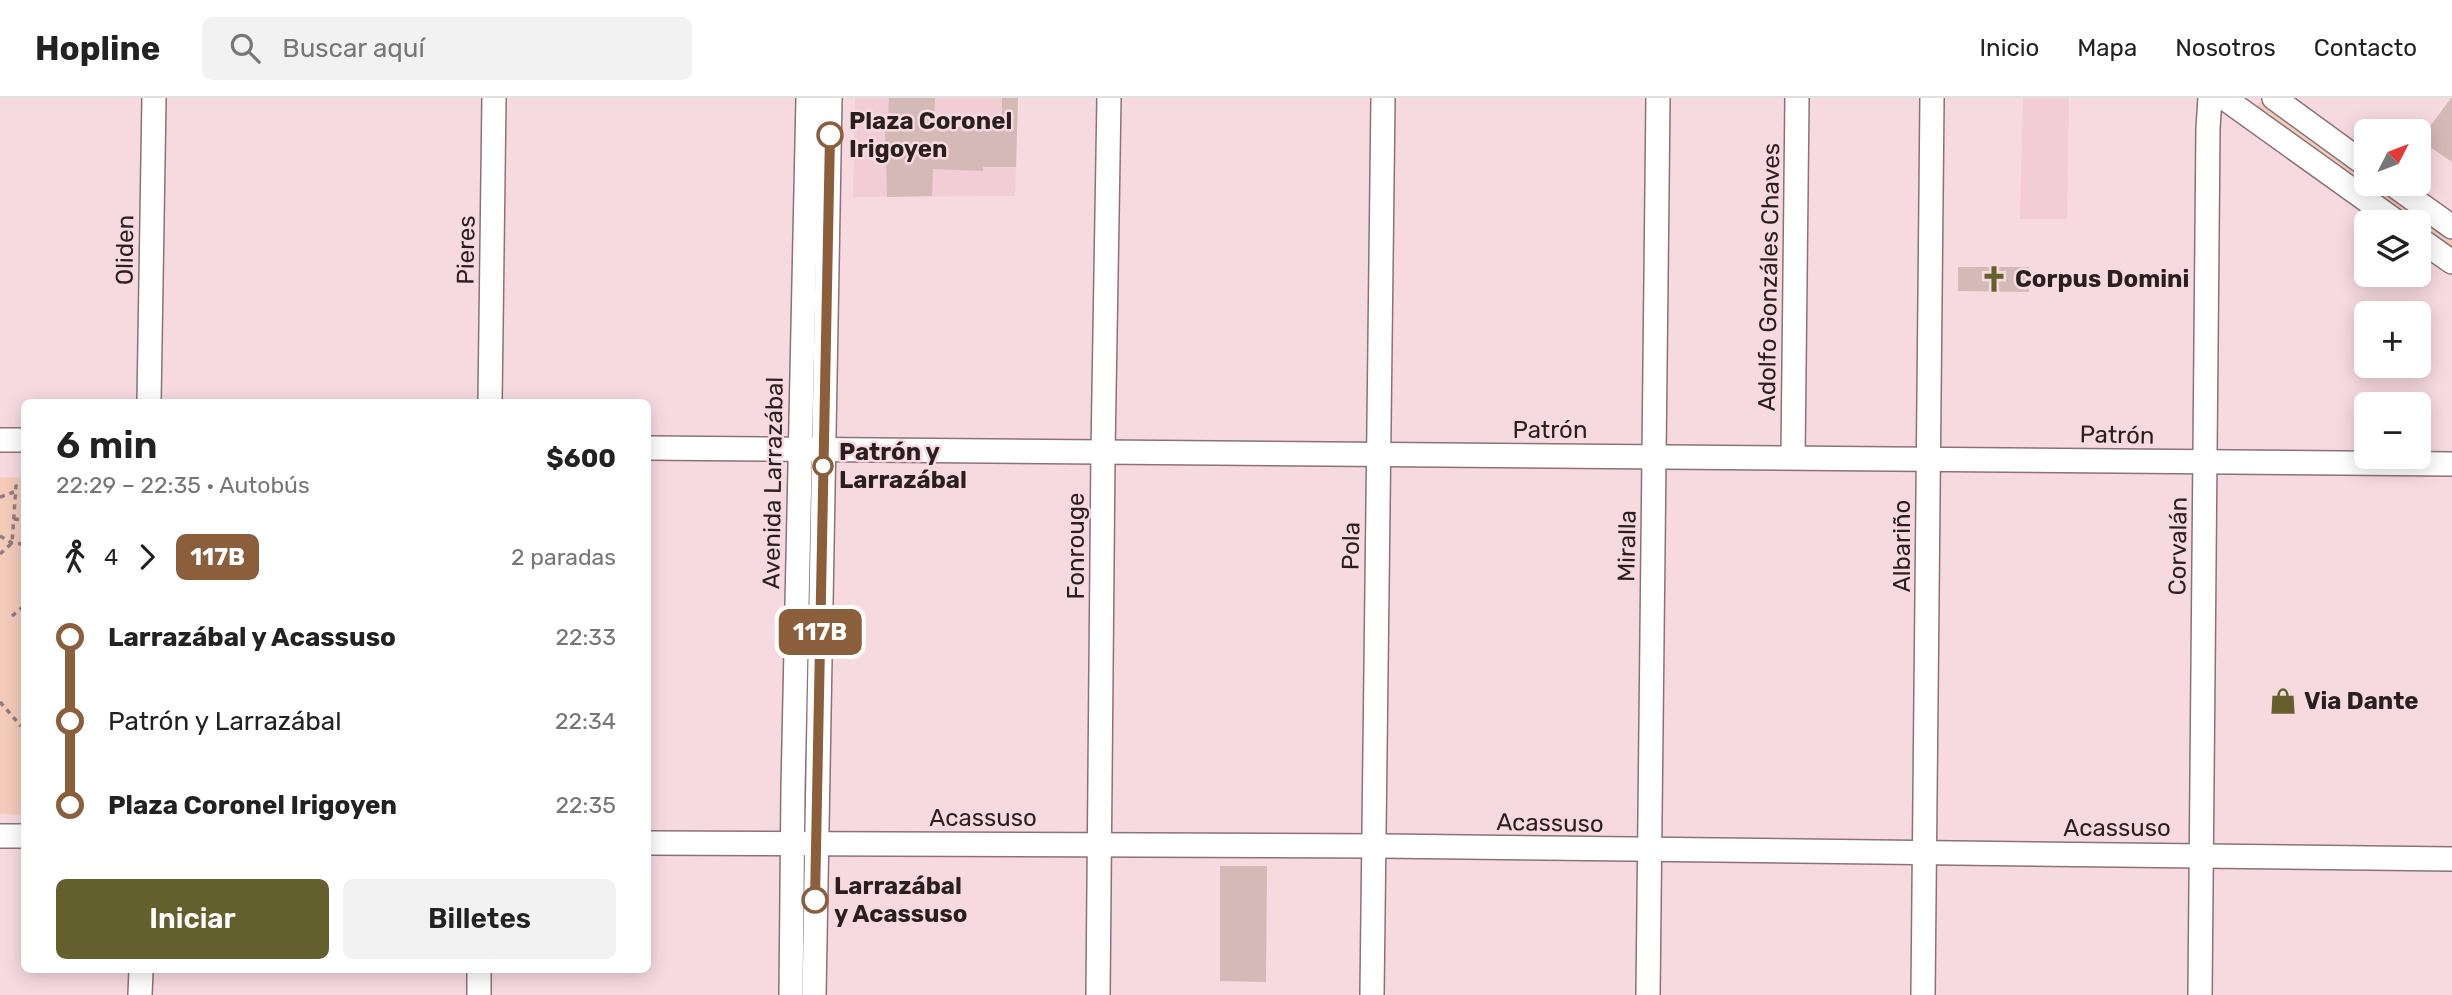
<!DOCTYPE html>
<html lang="es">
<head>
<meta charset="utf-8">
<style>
	:root { --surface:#fff; --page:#f2f2f2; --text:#222; --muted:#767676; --line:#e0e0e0; --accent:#64602d }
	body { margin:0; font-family:Rubik,sans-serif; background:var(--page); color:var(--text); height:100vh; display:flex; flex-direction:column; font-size:26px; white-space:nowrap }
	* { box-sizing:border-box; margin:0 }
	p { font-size:23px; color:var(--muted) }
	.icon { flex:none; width:38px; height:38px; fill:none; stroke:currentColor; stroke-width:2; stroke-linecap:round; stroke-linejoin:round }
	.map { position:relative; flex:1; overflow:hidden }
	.drawer { position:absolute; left:21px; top:301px; width:630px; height:574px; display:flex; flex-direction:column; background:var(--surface); border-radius:10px; box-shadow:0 4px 18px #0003 }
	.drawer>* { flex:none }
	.badge { padding:0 14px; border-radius:10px; font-size:24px; line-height:46px }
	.needle { width:46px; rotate:48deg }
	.buttons { position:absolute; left:2354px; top:21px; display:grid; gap:14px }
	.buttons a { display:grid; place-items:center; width:77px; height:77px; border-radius:10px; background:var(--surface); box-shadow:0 4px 18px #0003; font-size:35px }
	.map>.badge { position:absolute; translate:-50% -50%; box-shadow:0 0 0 4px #fff }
	.legs { display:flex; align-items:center; gap:10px; height:77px; padding:0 35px; font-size:23px }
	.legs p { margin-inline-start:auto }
	.head { display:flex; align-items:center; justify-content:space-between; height:119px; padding:0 35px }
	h1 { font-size:38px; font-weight:600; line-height:52px }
	.primary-button { display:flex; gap:14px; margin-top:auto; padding:14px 35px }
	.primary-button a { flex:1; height:80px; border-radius:10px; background:var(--accent); color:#fff; font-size:28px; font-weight:600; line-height:80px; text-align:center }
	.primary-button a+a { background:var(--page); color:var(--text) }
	ul { padding:0 35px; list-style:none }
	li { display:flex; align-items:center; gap:24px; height:84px; font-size:26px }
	li i { display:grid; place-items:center; width:10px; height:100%; margin:0 9px; background:currentColor }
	li i::after { content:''; width:18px; height:18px; margin:-9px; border:5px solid; border-radius:50%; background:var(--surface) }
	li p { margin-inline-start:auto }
	li:first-child i { background:linear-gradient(#0000 50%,currentColor 0) }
	li:last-child i { background:linear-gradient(currentColor 50%,#0000 0) }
	header { display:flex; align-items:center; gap:42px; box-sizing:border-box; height:98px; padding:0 35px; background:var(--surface); border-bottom:2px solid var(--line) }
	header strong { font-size:33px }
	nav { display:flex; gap:38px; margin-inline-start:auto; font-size:24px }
	.search { width:490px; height:63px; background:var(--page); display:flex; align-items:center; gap:18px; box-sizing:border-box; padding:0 24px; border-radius:10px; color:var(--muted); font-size:26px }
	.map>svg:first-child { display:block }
</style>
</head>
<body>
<header>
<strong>Hopline</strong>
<div class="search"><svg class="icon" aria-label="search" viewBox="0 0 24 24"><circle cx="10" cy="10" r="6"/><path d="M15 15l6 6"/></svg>Buscar aquí</div>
<nav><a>Inicio</a><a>Mapa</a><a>Nosotros</a><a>Contacto</a></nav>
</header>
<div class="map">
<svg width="2452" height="897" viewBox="0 0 2452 897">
	<rect width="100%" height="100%" fill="#f7dae0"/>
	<g fill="#f2cdd5">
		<path d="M855,0h163l-3,98 -162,1z"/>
		<path d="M2023,0h46l-2,121h-47z"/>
	</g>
	<g fill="#f4cbb9">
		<path d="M2265,0l101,73v13h17l69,50v17l-33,-24 -1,-5h-6l-154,-112 -1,-5z"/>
		<path d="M0,379l24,1v337l-24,-1z"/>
		<path d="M808,385h6l-5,322h-6z"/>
	</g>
	<g fill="#d5b9b7">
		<path d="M889,0h46l-1,28 60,2v-13h8v-17h16l-2,69h-33v4l-50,-2 -1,27 -45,1 -2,-73h3z"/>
		<path d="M2451,0h1v64l-32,-22z"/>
		<path d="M1958,169h71v25l-71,-1z"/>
		<path d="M1220,768h47l-1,116 -46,-1z"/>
	</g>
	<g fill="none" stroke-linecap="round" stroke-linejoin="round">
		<defs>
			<g id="minor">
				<path d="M2224,0l173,124"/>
				<path d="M2274,0l92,67"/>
				<path d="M2392,86l60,43"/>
				<path d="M2418,140l34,24"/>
				<path d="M149,304l5,-304"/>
				<path d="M490,304l4,-304"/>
				<path d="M0,342h24"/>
				<path d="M648,350l1804,16"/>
				<path d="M1793,359l4,-359"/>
				<path d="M0,738h24"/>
				<path d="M648,745l734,3 1070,13"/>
				<path d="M140,897l1,-25"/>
				<path d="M479,897v-25"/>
				<path d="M791,897l2,-206 15,-691"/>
				<path d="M814,897l16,-897"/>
				<path d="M1098,897l5,-543 6,-354"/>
				<path d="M1372,897l11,-897"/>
				<path d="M1648,897l10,-897"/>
				<path d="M1923,897l9,-897"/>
				<path d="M2200,897l8,-867 2,-30"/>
			</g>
		</defs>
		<use href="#minor" stroke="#8b7277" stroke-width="26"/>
		<g stroke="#917d81" stroke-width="3.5" stroke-dasharray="5 5" stroke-linecap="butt">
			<path d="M0,399l14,-5"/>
			<path d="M14,421l9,1v24h1"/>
			<path d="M0,438l12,7 11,1"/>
			<path d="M0,456l12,-11 4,-57 8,1"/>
			<path d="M12,518l12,-10"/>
			<path d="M0,604l21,24"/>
		</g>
		<use href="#minor" stroke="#fff" stroke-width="23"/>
	</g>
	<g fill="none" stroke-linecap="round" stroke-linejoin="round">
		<defs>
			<path id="line-1" d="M815,802l15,-765"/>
		</defs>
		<use href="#line-1" stroke="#fff" stroke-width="16"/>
		<use href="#line-1" stroke="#8b5e3c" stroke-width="10"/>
	</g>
	<defs>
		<symbol id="church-bare" viewBox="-9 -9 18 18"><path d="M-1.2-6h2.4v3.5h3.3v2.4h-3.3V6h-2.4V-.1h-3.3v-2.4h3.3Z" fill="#64602d" stroke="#f7dae0" stroke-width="2.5" paint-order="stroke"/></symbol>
		<symbol id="shop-bare" viewBox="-9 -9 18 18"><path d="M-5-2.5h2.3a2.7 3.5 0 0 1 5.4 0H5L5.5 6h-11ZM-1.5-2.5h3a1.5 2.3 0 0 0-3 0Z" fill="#64602d" stroke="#f7dae0" stroke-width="2.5" paint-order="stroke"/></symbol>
	</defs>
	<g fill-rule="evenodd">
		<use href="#church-bare" x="1975" y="162" width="38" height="38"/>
		<use href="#shop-bare" x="2264" y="584" width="38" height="38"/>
	</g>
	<g fill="#fff" stroke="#8b5e3c" stroke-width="3.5">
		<circle cx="830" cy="37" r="12"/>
		<circle cx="823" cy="368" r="9"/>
		<circle cx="815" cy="802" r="12"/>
	</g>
	<g text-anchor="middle" stroke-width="5" stroke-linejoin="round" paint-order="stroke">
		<g font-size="24" font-weight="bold" fill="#291f21" stroke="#f7dae0" text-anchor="start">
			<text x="849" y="31">Plaza Coronel<tspan x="849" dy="28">Irigoyen</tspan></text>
			<text x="839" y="362">Patrón y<tspan x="839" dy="28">Larrazábal</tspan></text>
			<text x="834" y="796">Larrazábal<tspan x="834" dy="28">y Acassuso</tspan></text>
		</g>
		<g font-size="24" fill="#291f21" stroke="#f7dae0">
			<text transform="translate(125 152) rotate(-89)" y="8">Oliden</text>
			<text transform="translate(466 152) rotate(-89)" y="8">Pieres</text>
			<text transform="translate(1769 179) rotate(-89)" y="8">Adolfo Gonzáles Chaves</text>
			<text x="1550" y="340">Patrón</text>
			<text transform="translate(2117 337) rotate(1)" y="8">Patrón</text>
			<text transform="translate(773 385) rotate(-89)" y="8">Avenida Larrazábal</text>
			<text transform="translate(1076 448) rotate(-90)" y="8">Fonrouge</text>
			<text transform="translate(1351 448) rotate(-89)" y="8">Pola</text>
			<text transform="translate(1627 448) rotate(-89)" y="8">Miralla</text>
			<text transform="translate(1902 448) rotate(-90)" y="8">Albariño</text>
			<text transform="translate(2178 448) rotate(-89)" y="8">Corvalán</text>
			<text x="983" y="728">Acassuso</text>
			<text transform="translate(1550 725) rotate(1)" y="8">Acassuso</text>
			<text x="2117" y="738">Acassuso</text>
		</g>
		<g font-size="24" font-weight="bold" fill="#291f21" stroke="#f7dae0" text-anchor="start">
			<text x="2015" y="189">Corpus Domini</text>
			<text x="2304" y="611">Via Dante</text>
		</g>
	</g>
</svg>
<div class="buttons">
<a><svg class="needle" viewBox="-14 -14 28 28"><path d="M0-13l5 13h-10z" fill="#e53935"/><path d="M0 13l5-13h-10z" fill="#767676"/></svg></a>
<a><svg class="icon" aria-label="layers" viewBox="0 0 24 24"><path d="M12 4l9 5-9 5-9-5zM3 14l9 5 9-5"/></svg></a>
<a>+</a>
<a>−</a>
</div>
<b class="badge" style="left:820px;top:534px;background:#8b5e3c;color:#fff">117B</b>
<section class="drawer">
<div class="head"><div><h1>6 min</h1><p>22:29 – 22:35 · Autobús</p></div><b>$600</b></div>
<div class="legs"><svg class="icon" aria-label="walk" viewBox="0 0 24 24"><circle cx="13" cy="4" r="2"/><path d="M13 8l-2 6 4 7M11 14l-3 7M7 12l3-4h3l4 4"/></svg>4<svg class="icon" aria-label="forward" viewBox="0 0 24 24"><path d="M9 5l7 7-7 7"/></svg><b class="badge" style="background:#8b5e3c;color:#fff">117B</b><p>2 paradas</p></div>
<ul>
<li><i style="color:#8b5e3c"></i><b>Larrazábal y Acassuso</b><p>22:33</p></li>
<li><i style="color:#8b5e3c"></i><span>Patrón y Larrazábal</span><p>22:34</p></li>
<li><i style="color:#8b5e3c"></i><b>Plaza Coronel Irigoyen</b><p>22:35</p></li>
</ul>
<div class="primary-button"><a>Iniciar</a><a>Billetes</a></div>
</section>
</div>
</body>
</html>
